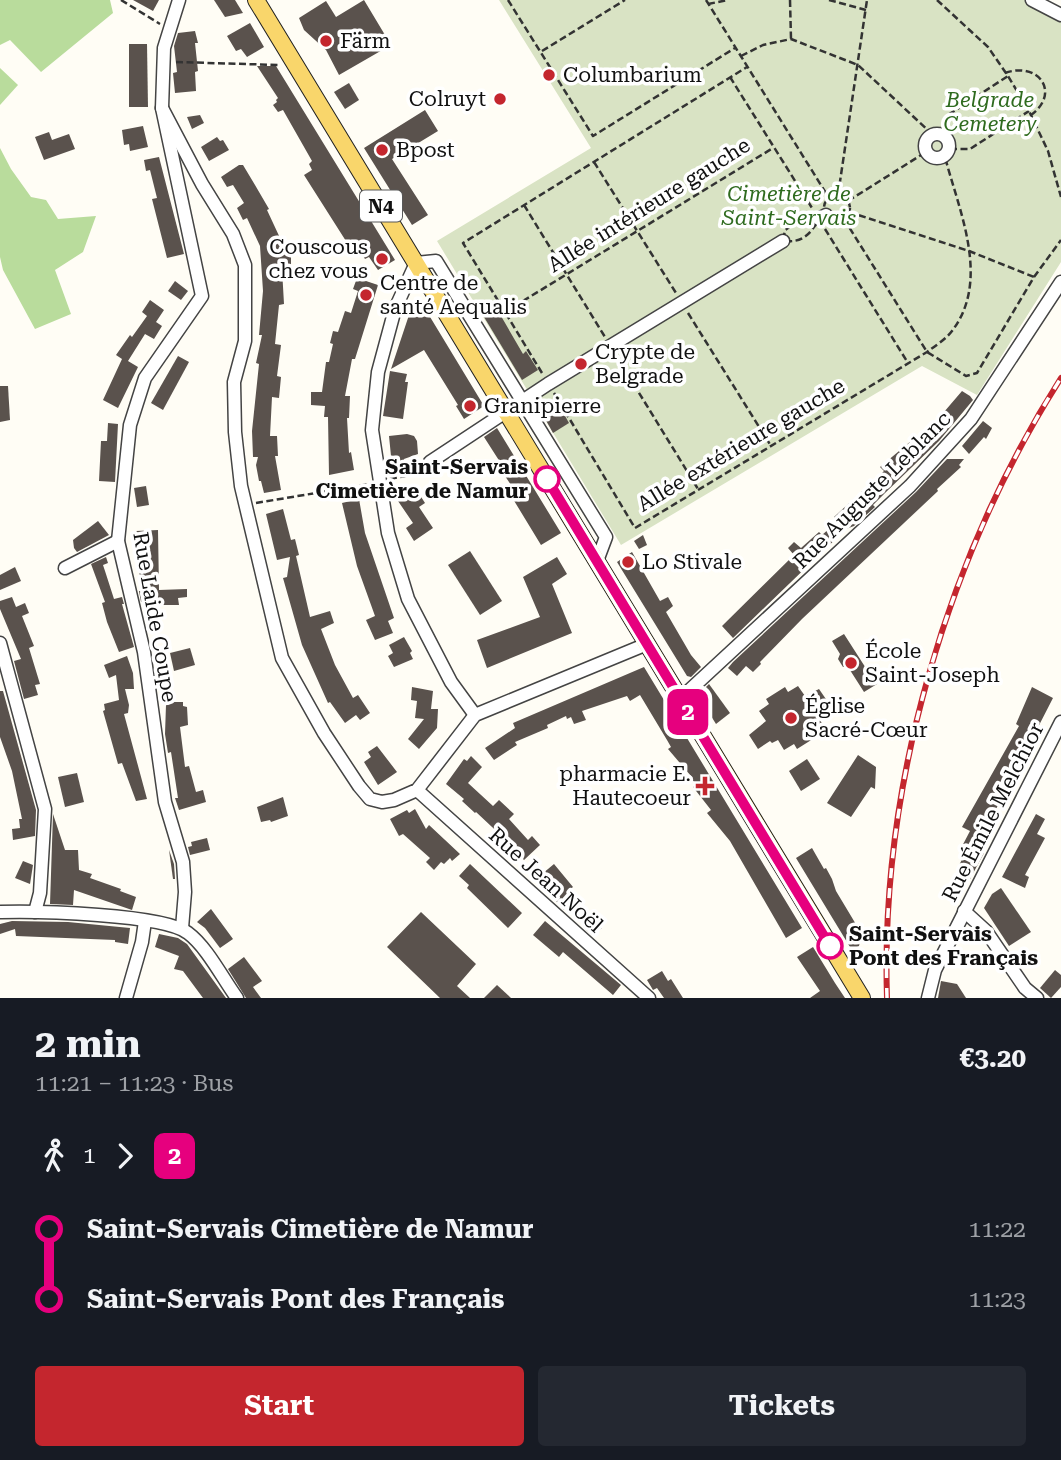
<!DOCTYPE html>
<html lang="en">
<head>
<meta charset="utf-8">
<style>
	:root { --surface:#171b24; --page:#242831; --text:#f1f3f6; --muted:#9ea1a6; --accent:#c4262e }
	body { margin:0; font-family:"Roboto Serif",serif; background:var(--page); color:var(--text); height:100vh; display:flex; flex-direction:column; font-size:26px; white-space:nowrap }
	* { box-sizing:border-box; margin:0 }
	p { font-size:23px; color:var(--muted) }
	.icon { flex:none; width:38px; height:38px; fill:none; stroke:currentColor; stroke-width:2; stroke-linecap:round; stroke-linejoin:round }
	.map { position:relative; height:998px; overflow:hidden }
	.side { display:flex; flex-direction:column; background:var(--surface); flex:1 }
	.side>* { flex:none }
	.badge { padding:0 14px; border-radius:10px; font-size:24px; line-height:46px }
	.map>.badge { position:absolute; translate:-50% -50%; box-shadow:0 0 0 4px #fff }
	.legs { display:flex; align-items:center; gap:10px; height:77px; padding:0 35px; font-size:23px }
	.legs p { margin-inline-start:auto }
	.summary { display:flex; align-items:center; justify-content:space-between; height:119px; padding:0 35px }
	h1 { font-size:38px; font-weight:700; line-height:52px }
	.button { display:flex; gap:14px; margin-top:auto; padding:14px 35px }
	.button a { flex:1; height:80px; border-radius:7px; background:var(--accent); color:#fff; font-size:28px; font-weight:700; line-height:80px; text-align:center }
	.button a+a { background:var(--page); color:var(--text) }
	ul { padding:0 35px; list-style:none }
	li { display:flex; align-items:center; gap:24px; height:70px; font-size:26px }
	li i { display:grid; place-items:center; width:10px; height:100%; margin:0 9px; background:currentColor }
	li i::after { content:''; width:18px; height:18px; margin:-9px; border:5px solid; border-radius:50%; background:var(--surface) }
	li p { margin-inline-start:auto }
	li:first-child i { background:linear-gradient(#0000 50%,currentColor 0) }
	li:last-child i { background:linear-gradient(currentColor 50%,#0000 0) }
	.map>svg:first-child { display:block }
</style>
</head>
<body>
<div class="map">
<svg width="1061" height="998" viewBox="0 0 1061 998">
	<rect width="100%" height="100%" fill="#fffdf5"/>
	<g fill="#b9dc9c">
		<path d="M0,0h110l3,13 -72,59 -31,-32 -10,5z"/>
		<path d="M0,68l18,17 -18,20z"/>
		<path d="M0,148l11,21 20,28 15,3 12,19 38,-3 -13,36 -28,18 16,44 -36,15 -32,-59 -3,-13z"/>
	</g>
	<path fill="#d9e3c4" d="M499,0h526l36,19v243l-84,133 -55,-29 -301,179 -184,-304 154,-93z"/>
	<g fill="#5a524d">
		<path d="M133,0h26l-6,11z"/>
		<path d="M214,0h21l8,13 -18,4z"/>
		<path d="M364,0l27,45 -52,30 -13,-25 -22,-20 -5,-12 27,-17 10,16z"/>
		<path d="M250,23l14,24 -17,10 -6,-8 -5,2 -9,-15z"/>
		<path d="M195,31l3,12h-3l3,28 -3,1 1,19 -21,2 -2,-20 4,-1 -3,-26 4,-13z"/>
		<path d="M129,44h18l1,63h-19z"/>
		<path d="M257,66h19l119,194 -17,10 -9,-13 -4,2 -9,-14 -5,4 -47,-74 8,-5 -3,-6 3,-3 -29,-51 -5,2 -5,-7 4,-3 -1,-2 2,-2z"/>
		<path d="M349,83l10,17 -14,9 -11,-17z"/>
		<path d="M425,110l13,21 -46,28 36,56 -16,10 -48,-77z"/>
		<path d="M200,115l4,8 -12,6 -5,-12z"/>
		<path d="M143,126l5,21 -18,4 -1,-7 -5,1 -2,-15z"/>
		<path d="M49,132l3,8 17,-6 6,15 -31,11 -9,-23z"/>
		<path d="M217,137l3,4 3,-1 6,10 -20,11 -8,-14z"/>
		<path d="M159,157l25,97 -17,4 -15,-59 5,-1 -7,-28 -4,1 -2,-11z"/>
		<path d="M239,165h4l12,20 14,24 -2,1 20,43h4v16h-9l2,35 -5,1 -4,39 6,1 -4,31 4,1 -2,21 -7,-1 -2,39h7l1,20h-3l6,34 -17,3 -3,-12h-2l-3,-16 2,-8h-5l-1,-26 7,-67 -3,-1 6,-28h-3l4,-44 -3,-45 -13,-28 -4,2 -6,-12 7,-5 -11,-18 -6,2 -6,-10z"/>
		<path d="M357,278l21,7 -23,74h-3l-7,37h5l-1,22h-2l2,35 2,-1 3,18 -25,5 -1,-58h-4l1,-11 -14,-1v-13h11l4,-30h3l4,-18 -3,-1 3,-12 5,1 7,-21 6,2 7,-22 -5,-2z"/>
		<path d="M175,281l13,10 -7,9 -13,-9z"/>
		<path d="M150,300l14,10 -8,12 6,4 -8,13 -9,-5 -17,27 10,6 -20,41 -15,-8 19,-41 -6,-4 14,-20 2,2 15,-21 -5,-4z"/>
		<path d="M421,302l63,104 -20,13 -8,-13 2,-1 -34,-55 -33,19 22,-66z"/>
		<path d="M494,304l29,50 3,-3 12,19 -16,10 -41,-68z"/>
		<path d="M178,356l11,6 -26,48 -12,-7z"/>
		<path d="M390,371l17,3 -2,8h3l-5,37 -20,-3z"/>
		<path d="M0,386h8l2,34 -10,2z"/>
		<path d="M962,391l8,5 3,4 -34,41 -54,52 -12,12 2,2 -21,19 -8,3 -113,109 -11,-12 72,-71 -6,-7 6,-6 7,6 18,-16 3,3 16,-14 -4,-4 50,-46 -4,-4 31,-26 3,3 18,-18z"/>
		<path d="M559,405l10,18 -16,10 -10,-18z"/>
		<path d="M983,421l9,7 -6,11 -2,-2 -15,17 -7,-8z"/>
		<path d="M108,423l10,1 -3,58 -16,-1 2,-40h6z"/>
		<path d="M497,428l64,105 -20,12 -28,-46 -6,-11 4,-3 -14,-21 3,-2 -16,-25z"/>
		<path d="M407,434l7,2 3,5 1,13 -14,5 1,6 -13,1 -3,-30z"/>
		<path d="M947,459h17l-5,6 2,2 -24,22 1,2 -136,128 -42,43 1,2 -8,8 -7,-6 -9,10 -9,-8 5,-6 183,-170z"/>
		<path d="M146,486l3,19 -12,2 -3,-19z"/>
		<path d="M416,489l9,14 -6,4 14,21 -19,13 -8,-13 7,-5 -15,-22z"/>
		<path d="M359,499l6,34 29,85 -6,3 5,12 -18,7 -9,-20 9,-4 -18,-50 -15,-63z"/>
		<path d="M283,509l8,31 4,-1 4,16 -3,1 14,61 20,-6 4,12 -13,6 14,36 18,33 5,-3 12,18 -10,7 -4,-5 -11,8 -15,-21 -2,1 -26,-58 -19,-67 4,-1 3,-20 -13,3 -11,-46z"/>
		<path d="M98,521l11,14 -32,17 -3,-4 -1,-8z"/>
		<path d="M158,530l1,60 28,-1v8l-9,1 1,7h-16l-1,-5 -21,2 -2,-11h2l-5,-60z"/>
		<path d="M643,535l4,10 -8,4 -5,-8z"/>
		<path d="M470,551l32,50 -22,14 -32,-50z"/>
		<path d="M632,552l28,49 8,-4 5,9 -7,6 25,43 10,12 -10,10 -4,-1 -70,-114z"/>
		<path d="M106,557l2,6 -5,2 2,6 9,28 8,-2 2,7h-2l12,43 -15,5 -12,-30 -5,-19 3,-1 -14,-38z"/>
		<path d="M557,557l10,17 -15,10 20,49 -85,35 -10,-28 63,-23 -17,-40z"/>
		<path d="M15,567l6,14 -21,9v-15z"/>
		<path d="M12,597l4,10 9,-4 4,10 -7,3 12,30 -5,2 11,36 -5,1 3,10 -14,4 -10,-38 7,-2 -21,-50v-8z"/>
		<path d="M844,634l25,39 6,-4 7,12 -18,11 -16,-25h-5l-5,-8 2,-5 -8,-13z"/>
		<path d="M404,637l8,14 -2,2 3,6 -19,8 -6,-11 5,-3 -4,-8z"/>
		<path d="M190,648l5,17 -21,6 -4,-18z"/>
		<path d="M127,656l6,17 1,16h-9l4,16 -1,8 -4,1 23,85 -11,2 -14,-38 -4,1 -15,-53 2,-1 -1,-6 15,-4 -3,-25 -7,3 -5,-13z"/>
		<path d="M644,667l158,261 -16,10 -56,-97 -23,-28 4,-3 -18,-23 3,-3 -7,-8h2l-23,-27 3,-2 -4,-7 -27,-45 -10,6 -3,-5 -45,15 4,9 -12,4 -3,-7 -4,2 -1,-3 -19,9 1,3 -33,14 2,3 -23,15 -9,-12 30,-20 -2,-5z"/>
		<path d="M709,684l21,29 -14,11 -17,-27 1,-4z"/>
		<path d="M798,686l7,10 14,-7 11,16 -13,10 6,10 -10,6 3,6 -19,12 -3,-5 -10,6 -6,-10 -6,3 -2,-2 -12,8 -9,-14 17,-14 -7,-10 10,-7 -3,-5 19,-12 3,5z"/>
		<path d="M412,687l21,4 -2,18h7l-1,19 -18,21 -11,-10 16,-20 -9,-1 2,-17 -6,-1z"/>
		<path d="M1032,687l21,11 -77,150 8,5 -14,26 -14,-7 8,-17 -5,-3 11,-21 -8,-4 57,-101 -3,-2z"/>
		<path d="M0,691h3l33,119 -1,26 -22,4 -1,-11 8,-1 -1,-9h3l-10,-48 -12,-34z"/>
		<path d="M168,702h15v4l4,1 1,18 -8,2 5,40 4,-1 7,26 7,-2 3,12 -27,8 -4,-12h3l-7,-46 -3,1 -3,-19 1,-29z"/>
		<path d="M377,746l20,26 -19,13 -14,-23 7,-5 -3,-5z"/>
		<path d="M858,755l18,12 -1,22 -4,-2 -20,30 -24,-14z"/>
		<path d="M471,756l11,11 -14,16 25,23 6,-6 15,14 -5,5 19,21 4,-4 8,9 -16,15 -18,-18 1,-1 -31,-29 -1,1 -13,-12 2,-2 -18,-15 18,-25 3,2z"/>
		<path d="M807,759l13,20 -19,12 -12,-20z"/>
		<path d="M77,773l7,29 -19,5 -7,-30z"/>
		<path d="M283,797l5,19 -17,6 -1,-2 -9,2 -4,-15z"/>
		<path d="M415,809l11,20 3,-4 31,29 -8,7 -2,-3 -6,6 -3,-2 -7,8 -8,-8 4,-4 -27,-24 -4,2 -9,-17 17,-9 2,3z"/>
		<path d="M53,814l12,36h13l1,20 13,4 -2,4 31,11 -1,2 16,6 -4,13 -58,-20 -1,15 -23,-1z"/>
		<path d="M1036,814l9,5 -8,15 8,4 -20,37 4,2 -4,11 -23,-11z"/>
		<path d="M207,838l3,12 -20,5 -2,-8 4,-1 -1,-4z"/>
		<path d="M812,848l12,21 2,-1 6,11 4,12 24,40 -4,3 4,7 -1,5 -4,2 -5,-1 -54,-89z"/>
		<path d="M169,850l5,14 1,15h-2z"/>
		<path d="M23,861l10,4 -3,19 -15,-6z"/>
		<path d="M470,864l52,49 -14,15 -41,-40 2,-3 -10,-9z"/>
		<path d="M554,864l19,23 -5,4 8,9 -12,10 -28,-31z"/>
		<path d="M1001,888l30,44 -22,14 -25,-38 8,-14z"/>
		<path d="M211,909l22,30 -13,9 -15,-20 -8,-6z"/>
		<path d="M421,912l55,52 -19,22 13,12h-30l-53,-51z"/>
		<path d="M594,918l8,10 -10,7 -9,-8z"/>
		<path d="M12,921l56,1 62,6 -2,16 -13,-2v-2l-99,-4 -1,-7 -15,5v-10z"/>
		<path d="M545,921l76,64 -8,10 -50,-43 -4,5 -26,-22z"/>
		<path d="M159,934l19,4 9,6 39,54h-23l-20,-27 -9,-2 5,-13 -24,-9z"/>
		<path d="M813,947l22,36 10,15h-35l10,-7 -23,-34z"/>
		<path d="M244,957l18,24 -9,6 8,11h-15l-18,-29z"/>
		<path d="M1055,970l6,5v12l-10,11 -11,-10z"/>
		<path d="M662,971l6,10 3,-2 12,19h-19l-7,-10 -4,2 -6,-10z"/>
		<path d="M941,981l16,3 9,14h-28z"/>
		<path d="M497,985l14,13h-27z"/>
	</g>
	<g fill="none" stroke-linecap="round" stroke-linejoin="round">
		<defs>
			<g id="minor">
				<path d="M179,0l-15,48 -2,60 40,188 -57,82 -15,47 -12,116 26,111 21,150 18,60 2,30 -3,36"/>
				<path d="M1032,0l29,15"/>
				<path d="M162,108l40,76 31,50 12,31v76l-11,41 1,50 6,54 41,172 42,75 35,53 11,13 12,3 12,-2 23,-10 58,-75 172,-71"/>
				<circle cx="937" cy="146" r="12"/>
				<path d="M819,219l7,-4"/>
				<path d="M430,462l118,-78 235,-143"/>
				<path d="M65,568l53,-27"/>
				<path d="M0,643l45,166 -5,84 -5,19"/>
				<path d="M680,699l230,-213 61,-67 90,-137"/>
				<path d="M475,715l-24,-33 -43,-83 -20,-66 -16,-103 6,-58 17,-63 21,-46 20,-2 170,276 -9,24"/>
				<path d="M417,790l232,208"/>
				<path d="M964,911l22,20 39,57 12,10"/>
				<path d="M0,912c35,-1 164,2 188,21 19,14 35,46 49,65"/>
				<path d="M126,998l16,-56 3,-21"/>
				<path d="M928,998l7,-28 126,-248"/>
			</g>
			<path id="major" d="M256,0l606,998"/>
		</defs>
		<use href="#minor" stroke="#444" stroke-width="15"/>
		<use href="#major" stroke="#222" stroke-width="18"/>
		<g stroke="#333" stroke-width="2.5" stroke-dasharray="7 3.5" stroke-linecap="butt">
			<path d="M121,0l39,24"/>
			<path d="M508,0l85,136 142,-88"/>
			<path d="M706,0l123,198"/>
			<path d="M790,0l1,39"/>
			<path d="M829,0l37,10"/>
			<path d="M937,0l51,47 20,29 21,35 19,40 13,46"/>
			<path d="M708,4l20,-4"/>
			<path d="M542,51l83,-51"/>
			<path d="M741,56l22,-11 28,-6 67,26 74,69"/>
			<path d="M176,62l102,3"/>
			<path d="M1005,73c34,-12 56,20 26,42"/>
			<path d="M730,77l82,131"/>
			<path d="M941,134l7,-19 60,-39"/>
			<path d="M950,149h20l59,-38"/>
			<path d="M594,162l82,131"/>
			<path d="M838,195l29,-195"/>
			<circle cx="837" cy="208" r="13"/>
			<path d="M848,201l78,-49"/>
			<path d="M524,205l81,132"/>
			<path d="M849,212l120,39 65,26"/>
			<path d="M803,218l16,1c-9,16 -17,24 -36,22l2,-11z"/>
			<path d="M844,219l83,133 39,24 11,-3 57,-96 27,-37"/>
			<path d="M825,229l83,134"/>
			<path d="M505,312l268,-164"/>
			<path d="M688,313l83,133"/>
			<path d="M617,357l81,132"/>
			<path d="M542,373l-79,-130 284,-176"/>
			<path d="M554,393l81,135 292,-176c8,-6 19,-13 25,-21 39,-51 7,-120 -7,-174"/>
			<path d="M390,479l20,-4 10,-6"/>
			<path d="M256,503l114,-19"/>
		</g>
		<use href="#minor" stroke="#fff" stroke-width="12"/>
		<use href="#major" stroke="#f9d66b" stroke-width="16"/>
		<defs>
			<path id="rail" d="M887,998c-7,-213 60,-441 174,-620"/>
		</defs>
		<use href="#rail" stroke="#c4262e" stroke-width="6"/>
		<use href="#rail" stroke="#fff" stroke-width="3.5" stroke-dasharray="10" stroke-linecap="butt"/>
	</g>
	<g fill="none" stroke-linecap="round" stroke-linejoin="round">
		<defs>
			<path id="line-1" d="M547,479l283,467"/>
		</defs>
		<use href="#line-1" stroke="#fff" stroke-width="16"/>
		<use href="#line-1" stroke="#e6007e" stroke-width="10"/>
	</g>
	<g fill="#c4262e" stroke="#fff" stroke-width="2.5">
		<circle cx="326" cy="41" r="7"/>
		<circle cx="549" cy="75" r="7"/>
		<circle cx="500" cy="99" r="7"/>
		<circle cx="382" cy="150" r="7"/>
		<circle cx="382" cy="259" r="7"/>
		<circle cx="366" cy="295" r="7"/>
		<circle cx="581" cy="364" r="7"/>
		<circle cx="470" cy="406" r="7"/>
		<circle cx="628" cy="562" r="7"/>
		<circle cx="851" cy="663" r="7"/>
		<circle cx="791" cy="718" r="7"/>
		<path d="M701.5 775.5h7v7h7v7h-7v7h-7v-7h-7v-7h7z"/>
	</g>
	<g fill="#fff" stroke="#e6007e" stroke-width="3.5">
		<circle cx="547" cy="479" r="12"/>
		<circle cx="830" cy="946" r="12"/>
	</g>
	<g text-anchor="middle" stroke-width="7" stroke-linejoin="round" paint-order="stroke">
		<rect fill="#fff" stroke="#585858" stroke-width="2" x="360" y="190.5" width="42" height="31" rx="5"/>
		<g font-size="19" font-weight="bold" fill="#111">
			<text x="381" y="213">N4</text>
		</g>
		<g font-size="21" fill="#111" stroke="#fff" text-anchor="start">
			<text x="340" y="48">Färm</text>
			<text x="563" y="82">Columbarium</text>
			<text x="486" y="106" text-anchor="end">Colruyt</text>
			<text x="396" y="157">Bpost</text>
			<text x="368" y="254" text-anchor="end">Couscous<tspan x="368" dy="24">chez vous</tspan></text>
			<text x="380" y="290">Centre de<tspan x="380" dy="24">santé Aequalis</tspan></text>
			<text x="595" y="359">Crypte de<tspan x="595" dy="24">Belgrade</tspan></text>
			<text x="484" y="413">Granipierre</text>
			<text x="642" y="569">Lo Stivale</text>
			<text x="865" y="658">École<tspan x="865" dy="24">Saint-Joseph</tspan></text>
			<text x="805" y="713">Église<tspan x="805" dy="24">Sacré-Cœur</tspan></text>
			<text x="691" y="781" text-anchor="end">pharmacie E.<tspan x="691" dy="24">Hautecoeur</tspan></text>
		</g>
		<g font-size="21" font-style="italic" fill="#2f6b1f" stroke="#fff">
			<text x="990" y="107">Belgrade<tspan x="990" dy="24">Cemetery</tspan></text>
			<text x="789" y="201">Cimetière de<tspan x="789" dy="24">Saint-Servais</tspan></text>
		</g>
		<g font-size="21" fill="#111" stroke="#fff">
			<text transform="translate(649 205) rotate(-32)" y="7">Allée intérieure gauche</text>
			<text transform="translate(741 445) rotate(-31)" y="7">Allée extérieure gauche</text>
			<text transform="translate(872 490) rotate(-45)" y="7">Rue Auguste Leblanc</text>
			<text transform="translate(155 617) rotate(80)" y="7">Rue Laide Coupe</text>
			<text transform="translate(993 812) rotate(-63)" y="7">Rue Émile Melchior</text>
			<text transform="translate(546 880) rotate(42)" y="7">Rue Jean Noël</text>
		</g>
		<g font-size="21" font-weight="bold" fill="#111" stroke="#fff" text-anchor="end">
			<text x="528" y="474">Saint-Servais<tspan x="528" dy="24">Cimetière de Namur</tspan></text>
			<text x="849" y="941" text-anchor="start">Saint-Servais<tspan x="849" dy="24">Pont des Français</tspan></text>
		</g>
	</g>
</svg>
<b class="badge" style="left:688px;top:712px;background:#e6007e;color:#fff">2</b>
</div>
<section class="side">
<div class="summary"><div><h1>2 min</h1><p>11:21 – 11:23 · Bus</p></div><b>€3.20</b></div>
<div class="legs"><svg class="icon" aria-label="walk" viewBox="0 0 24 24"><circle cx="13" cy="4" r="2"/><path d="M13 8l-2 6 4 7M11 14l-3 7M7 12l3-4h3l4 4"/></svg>1<svg class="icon" aria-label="forward" viewBox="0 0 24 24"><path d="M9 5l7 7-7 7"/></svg><b class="badge" style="background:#e6007e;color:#fff">2</b></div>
<ul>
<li><i style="color:#e6007e"></i><b>Saint-Servais Cimetière de Namur</b><p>11:22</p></li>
<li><i style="color:#e6007e"></i><b>Saint-Servais Pont des Français</b><p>11:23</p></li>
</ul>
<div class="button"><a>Start</a><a>Tickets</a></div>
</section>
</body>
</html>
